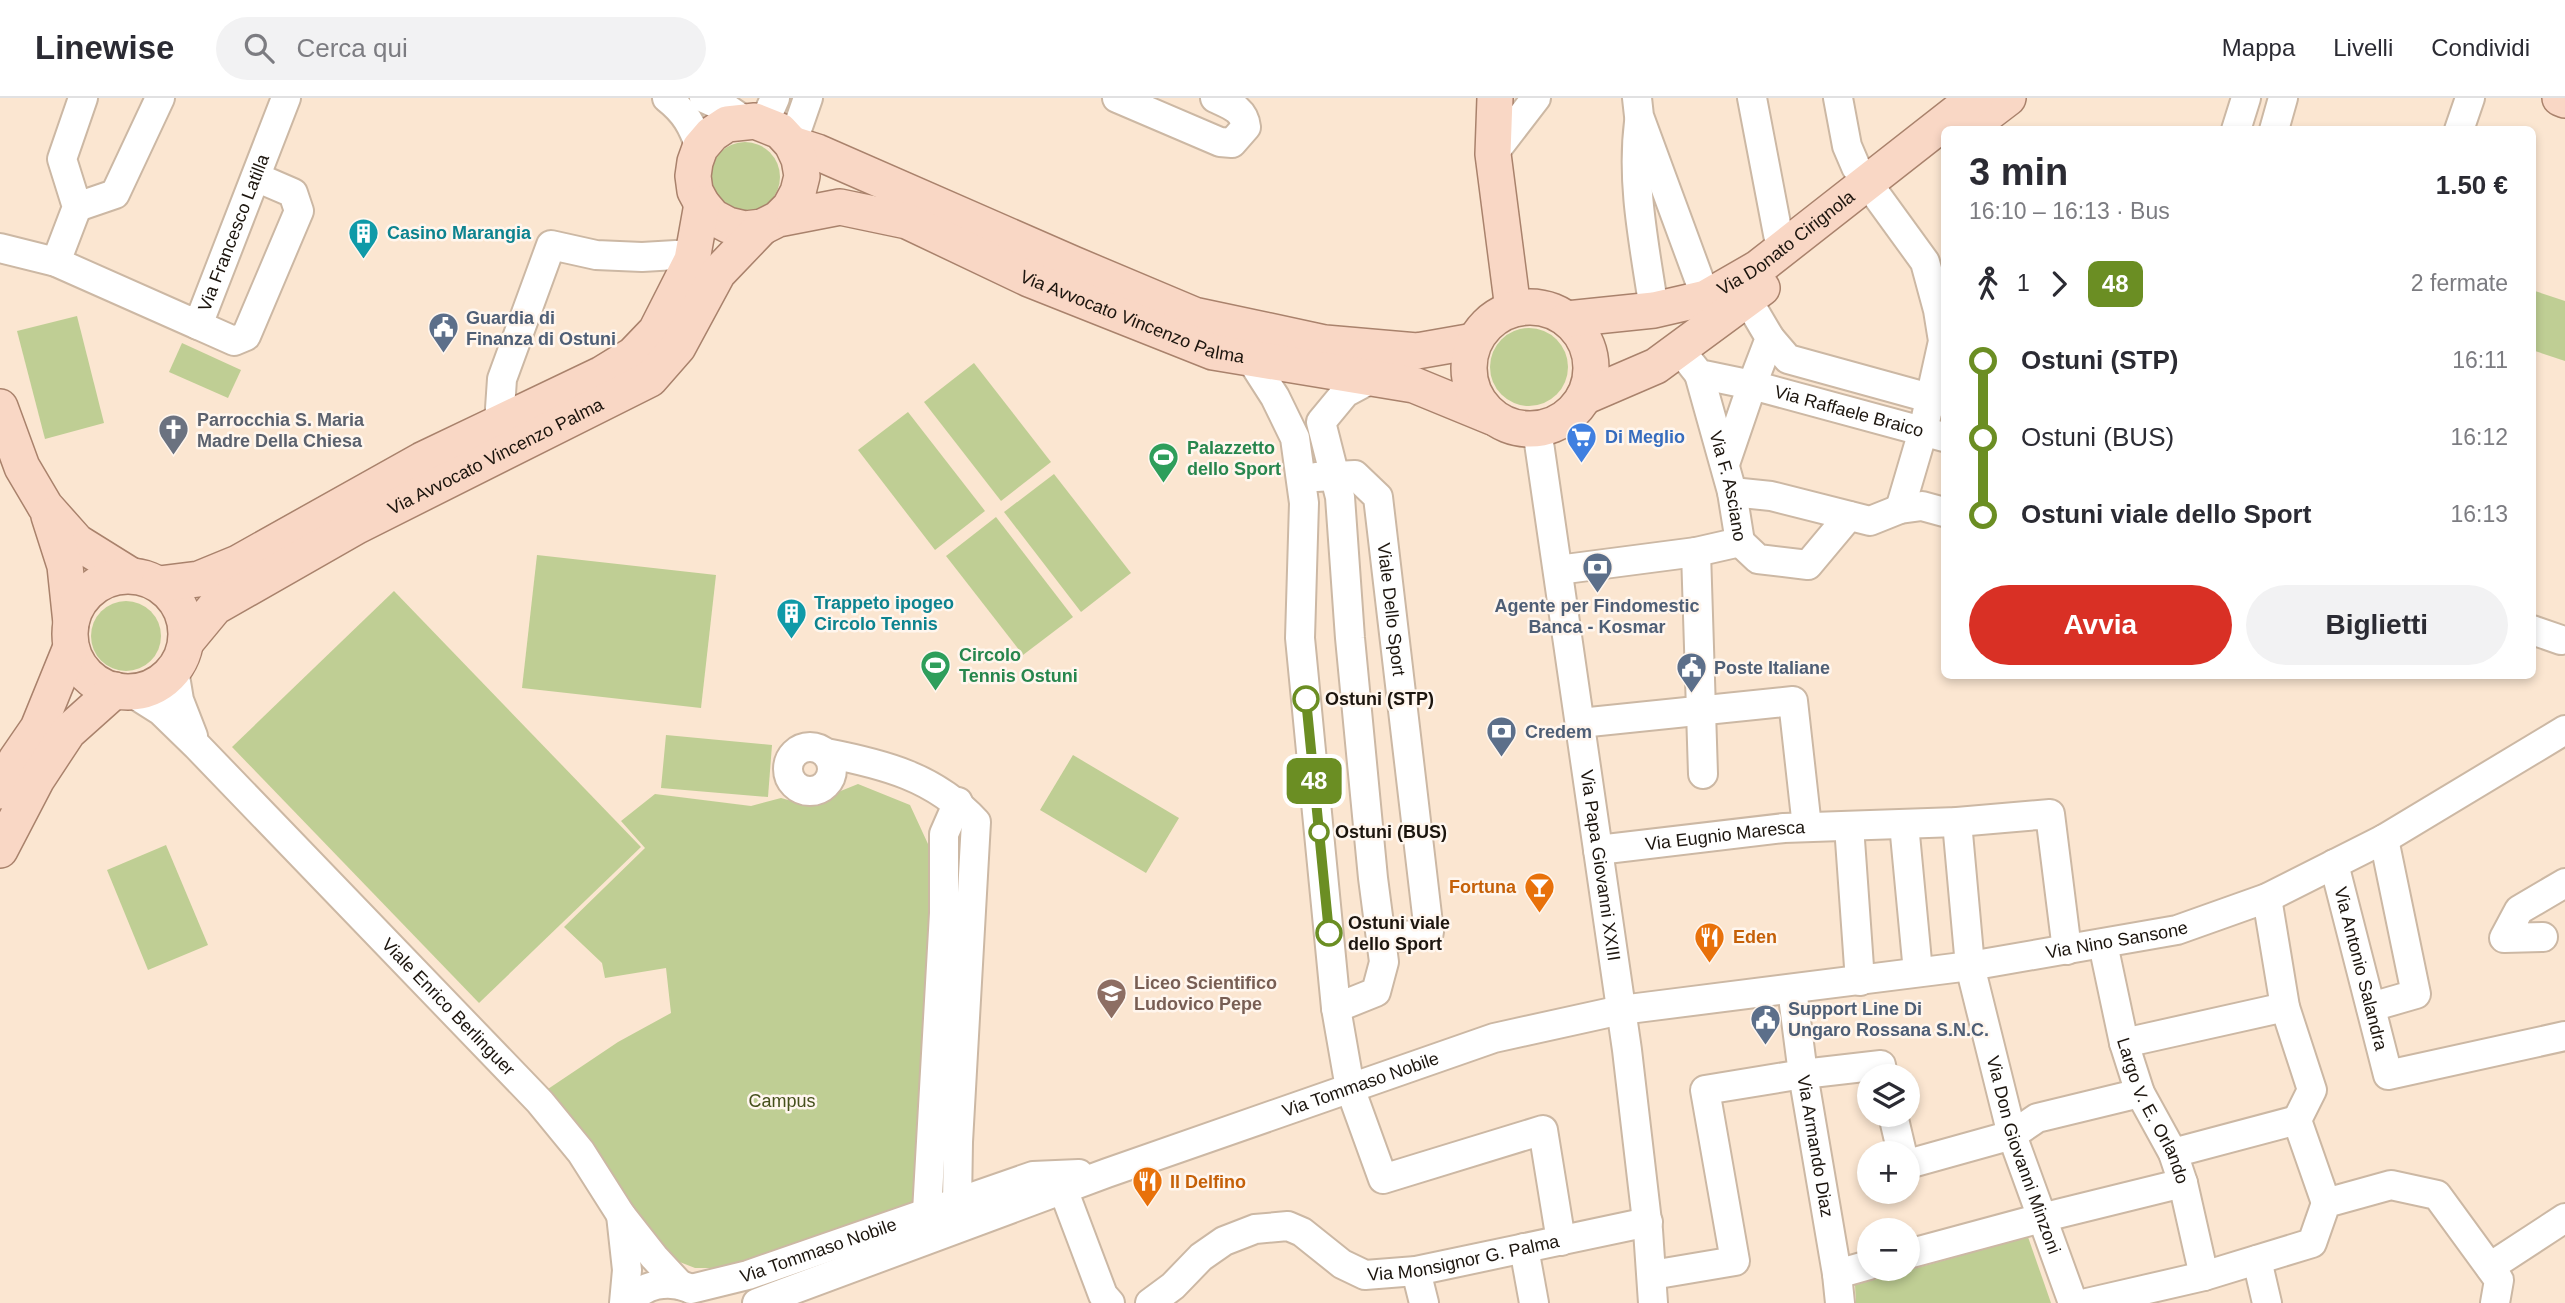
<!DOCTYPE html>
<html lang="it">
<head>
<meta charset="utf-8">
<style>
	:root { --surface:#fff; --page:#f2f2f3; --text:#2b2b33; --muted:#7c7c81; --line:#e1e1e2; --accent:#d93025 }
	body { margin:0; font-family:Helvetica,sans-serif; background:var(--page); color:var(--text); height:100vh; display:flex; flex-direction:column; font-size:26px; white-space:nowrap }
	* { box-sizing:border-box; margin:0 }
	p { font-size:23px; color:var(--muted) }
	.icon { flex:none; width:38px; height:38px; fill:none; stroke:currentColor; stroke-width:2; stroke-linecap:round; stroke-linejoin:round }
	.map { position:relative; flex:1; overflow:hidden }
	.panel { position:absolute; left:1941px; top:28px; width:595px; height:553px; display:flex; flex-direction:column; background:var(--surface); border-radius:10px; box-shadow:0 4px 10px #0003 }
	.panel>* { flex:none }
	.badge { padding:0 14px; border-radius:10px; font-size:24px; line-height:46px }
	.tools { position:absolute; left:1857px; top:966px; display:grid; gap:14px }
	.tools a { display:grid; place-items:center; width:63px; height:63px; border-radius:50%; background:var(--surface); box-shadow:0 4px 10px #0003; font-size:35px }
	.map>.badge { position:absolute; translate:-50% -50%; box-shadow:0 0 0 4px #fff }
	.legs { display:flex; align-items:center; gap:10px; height:77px; padding:0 28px; font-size:23px }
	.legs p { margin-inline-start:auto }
	.overview { display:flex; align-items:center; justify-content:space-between; height:119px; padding:0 28px }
	h1 { font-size:38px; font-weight:800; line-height:52px }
	.cta { display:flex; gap:14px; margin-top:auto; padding:14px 28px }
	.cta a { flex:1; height:80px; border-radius:42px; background:var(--accent); color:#fff; font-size:28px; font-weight:800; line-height:80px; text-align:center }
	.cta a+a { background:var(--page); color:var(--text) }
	ul { padding:0 28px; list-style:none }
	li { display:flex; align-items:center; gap:24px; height:77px; font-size:26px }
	li i { display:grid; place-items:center; width:10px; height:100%; margin:0 9px; background:currentColor }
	li i::after { content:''; width:18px; height:18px; margin:-9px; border:5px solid; border-radius:50%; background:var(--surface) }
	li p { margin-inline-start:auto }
	li:first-child i { background:linear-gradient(#0000 50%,currentColor 0) }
	li:last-child i { background:linear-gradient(currentColor 50%,#0000 0) }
	header { display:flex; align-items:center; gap:42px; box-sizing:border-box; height:98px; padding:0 35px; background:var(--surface); border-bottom:2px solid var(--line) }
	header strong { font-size:33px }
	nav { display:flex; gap:38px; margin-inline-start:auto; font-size:24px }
	.search { width:490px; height:63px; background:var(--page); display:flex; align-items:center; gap:18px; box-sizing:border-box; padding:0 24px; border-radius:38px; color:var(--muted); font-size:26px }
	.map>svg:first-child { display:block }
</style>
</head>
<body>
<header>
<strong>Linewise</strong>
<div class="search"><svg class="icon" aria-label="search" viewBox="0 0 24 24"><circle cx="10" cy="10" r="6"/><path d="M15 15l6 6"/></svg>Cerca qui</div>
<nav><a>Mappa</a><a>Livelli</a><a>Condividi</a></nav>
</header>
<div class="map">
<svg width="2565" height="1205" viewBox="0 0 2565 1205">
	<rect width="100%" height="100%" fill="#fbe6d1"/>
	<g fill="#bfce94">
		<circle cx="745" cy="79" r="35"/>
		<path d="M2532,192l33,11v60l-33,-11z"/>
		<path d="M77,218l27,107 -59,16 -28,-108z"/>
		<circle cx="1529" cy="269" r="39"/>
		<path d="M182,245l59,27 -13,28 -59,-26z"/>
		<path d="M974,265l77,99 -50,39 -77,-99z"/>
		<path d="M908,314l77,99 -50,39 -77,-100z"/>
		<path d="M1054,376l77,99 -50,39 -77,-100z"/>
		<path d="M996,419l77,100 -50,38 -77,-99z"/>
		<path d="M537,457l179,20 -15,133 -179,-20z"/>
		<path d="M394,493l247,256 -162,156 -247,-256z"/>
		<circle cx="126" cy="538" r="35"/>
		<path d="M666,637l106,10 -4,52 -107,-9z"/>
		<path d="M1073,657l106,63 -33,55 -106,-63z"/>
		<path d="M858,686l52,21 18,39 1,76 -8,260 -4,25 -189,63h-33l-23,-9 -130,-166 76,-51 53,-29 -5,-45 -61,10 -3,-15 -38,-36 81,-79 -24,-27 34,-27 96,12 30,-8 25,7z"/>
		<path d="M166,747l42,100 -60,25 -41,-100z"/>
		<path d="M2028,1139l23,66h-195l-1,-18z"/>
	</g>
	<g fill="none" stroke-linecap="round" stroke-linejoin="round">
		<defs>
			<g id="minor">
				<path d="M667,0c18,14 26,28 33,50"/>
				<path d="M704,0l22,10 19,13"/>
				<path d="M1117,0l103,44 12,1 14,-16c-2,-18 -16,-22 -31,-29"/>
				<path d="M1637,0l2,18 67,182"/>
				<path d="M1752,0l29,152"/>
				<path d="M1838,0l9,48 9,21 69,95 13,48 5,31 -20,90 -23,78"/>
				<path d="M1639,24c-8,63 6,126 15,188"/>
				<path d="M764,25l11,-25"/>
				<path d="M2236,32l10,-32"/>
				<path d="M2274,32l9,-32"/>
				<path d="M2459,32l11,-32"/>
				<path d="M792,46l16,-46"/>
				<path d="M1493,56l43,-56"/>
				<path d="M77,109l38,-13 45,-96"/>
				<path id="s1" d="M0,150l56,14 142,63 88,-227"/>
				<path d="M56,164l21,-55 -15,-48 21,-61"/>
				<path d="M198,227l36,16 12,-5 53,-125 -6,-18 -37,-16"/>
				<path d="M1770,240l18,21 156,43"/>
				<path d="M1680,252l19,24 53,11 18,-47 -23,-39"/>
				<path d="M1250,260l25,39 20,41 9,65 -4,135 36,370 14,80 33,91 160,-49 18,111"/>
				<path id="s2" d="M1699,276l33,118 8,50"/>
				<path d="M499,325l3,-44 49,-134 45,10 46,2 51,-3"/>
				<path id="s3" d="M1537,331l90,621 21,180 5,73"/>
				<path id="s4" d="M1725,366l27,-79 192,52"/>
				<path id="s5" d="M1316,379l39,-2 23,22 51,435 -48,8"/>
				<path d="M1732,394l39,4 99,25 30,-12 22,-3 22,6"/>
				<path d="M1740,444l18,17 50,6 41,-49"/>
				<path d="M1696,454l7,222"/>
				<path d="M1558,472l138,-18 44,-10"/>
				<path d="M2532,532l29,10"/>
				<path d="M174,572l5,30 14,36"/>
				<path id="s6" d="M131,594l30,19 36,35 343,356 41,50 40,63 33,42 26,28"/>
				<path d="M1580,625l213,-22 14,126"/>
				<circle cx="810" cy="671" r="22"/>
				<path d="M826,655c57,11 109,24 150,69l-18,320 -1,61"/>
				<path id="s7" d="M1957,724l13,144 42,169 61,168"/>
				<path d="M1904,726l14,148"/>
				<path d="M1849,728l11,155"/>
				<path id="s8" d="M1598,752l186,-22 173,-6 93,-8 17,136"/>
				<path id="s9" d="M2334,766l54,211 177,-39"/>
				<path d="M2267,800l18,109 27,83 -15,30 29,83"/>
				<path d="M2543,839l-39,1 15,-28 46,-27"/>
				<path id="s10" d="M2103,846l21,99 16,50 33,60 10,30 21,93"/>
				<path id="s11" d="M1792,891l11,85 34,200 3,29"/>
				<path d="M2371,909l45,-13 -32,-155"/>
				<path d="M1336,910l40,-16 8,-30 -11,-84 -23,-240 -10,-141 -19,-75 24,-29 28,-15"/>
				<path d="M2124,945l161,-36"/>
				<path d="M1893,1017l9,38"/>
				<path d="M2173,1055l124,-33"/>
				<path d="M1908,1066l104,-29 25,-17 103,-25"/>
				<path d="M1063,1091l40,106 7,8"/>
				<path d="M927,1114l17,-299v-79l14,-32"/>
				<path d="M621,1117l6,55 -3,33"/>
				<path d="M1524,1150l10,55"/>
				<path d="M1908,1156l133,-36 142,-35"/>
				<path d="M2257,1162l10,43"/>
				<path d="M2490,1169l75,-49"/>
				<path d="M1416,1173l8,32"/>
				<path d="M1837,1176l32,-9"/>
				<path d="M1652,1177l83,-14 -30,-171 98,-16 78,-9 2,11"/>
				<path id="s12" d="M691,1191l57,-14 285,-99 46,-2"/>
				<path d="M628,1205c16,-19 39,-24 61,-15"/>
				<path id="s13" d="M757,1205l350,-130 387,-135 127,-28 349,-44 207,-36 90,-32 117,-59 181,-109"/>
				<path id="s14" d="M1150,1205l23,-17 28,-29 23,-16 31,-12 33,-3 14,6 40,32 23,11 51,-4 232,-49"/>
				<path d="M2087,1205l117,-27 108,-33 14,-40 65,-18 46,10 62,85 -4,23"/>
			</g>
			<g id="major">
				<path d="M1495,0l-2,56 20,155"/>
				<path d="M2560,0l5,2"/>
				<path d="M1966,32l42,-32"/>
				<path d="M792,46l25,8 256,112 121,51 131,28 92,8 57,-10"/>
				<path id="s15" d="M778,121l12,-12 8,-15 4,-16 -3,-17 -7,-15 -12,-13 -25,-10 -28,3 -15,10 -12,14 -5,14 -2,14 2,15 7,13 11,13 15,8 17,4 17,-2 16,-8 62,-12 67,14 122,58 184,73 201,33 78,32"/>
				<circle cx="1530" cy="270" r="61"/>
				<path id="s16" d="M1567,221l87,-9 52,-12 52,-30 217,-170"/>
				<path d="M1584,299l72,-31 106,-78"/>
				<path d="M0,309l22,60 23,39 32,36 53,33"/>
				<path d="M49,418l16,50 6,57"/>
				<circle cx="128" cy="536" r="58"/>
				<path d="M159,486l40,-5 39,-16 184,-103 180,-86 31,-19 23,-24 36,-71 10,-56"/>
				<path id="s17" d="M186,544l29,-35 142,-81 293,-147 28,-32 40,-74 44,-46"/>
				<path d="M0,693l16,-31 22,-32 33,-81"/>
				<path d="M0,752l37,-71 31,-47 47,-42"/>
			</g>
		</defs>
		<use href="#minor" stroke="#ccb8a4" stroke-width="32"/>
		<use href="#major" stroke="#a9826c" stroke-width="38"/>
		<use href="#minor" stroke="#fff" stroke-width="28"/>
		<use href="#major" stroke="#f9d7c5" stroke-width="35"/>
	</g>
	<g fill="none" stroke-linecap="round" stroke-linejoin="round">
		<defs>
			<path id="line-1" d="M1306,601l23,234"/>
		</defs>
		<use href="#line-1" stroke="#fff" stroke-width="16"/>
		<use href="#line-1" stroke="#6b8e23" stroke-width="10"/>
	</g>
	<defs>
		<symbol id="building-pin" viewBox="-11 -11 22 30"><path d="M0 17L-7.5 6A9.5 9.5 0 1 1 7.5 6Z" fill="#0f9aa8" stroke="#fff6ee"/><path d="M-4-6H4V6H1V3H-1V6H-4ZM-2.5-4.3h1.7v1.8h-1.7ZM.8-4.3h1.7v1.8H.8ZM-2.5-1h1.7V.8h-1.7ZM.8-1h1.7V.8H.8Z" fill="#fff"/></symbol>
		<symbol id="civic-pin" viewBox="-11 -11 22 30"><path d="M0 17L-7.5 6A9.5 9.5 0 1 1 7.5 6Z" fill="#5c6f8a" stroke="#fff6ee"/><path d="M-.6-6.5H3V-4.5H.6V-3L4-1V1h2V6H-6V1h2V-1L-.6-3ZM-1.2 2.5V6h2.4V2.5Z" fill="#fff"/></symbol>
		<symbol id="church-pin" viewBox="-11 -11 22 30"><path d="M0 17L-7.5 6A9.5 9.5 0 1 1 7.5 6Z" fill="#6b7280" stroke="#fff6ee"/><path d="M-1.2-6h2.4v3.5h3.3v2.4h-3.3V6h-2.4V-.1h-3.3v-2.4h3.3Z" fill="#fff"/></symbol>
		<symbol id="supermarket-pin" viewBox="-11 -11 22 30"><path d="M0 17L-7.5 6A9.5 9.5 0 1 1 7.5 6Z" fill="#3f7fe0" stroke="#fff6ee"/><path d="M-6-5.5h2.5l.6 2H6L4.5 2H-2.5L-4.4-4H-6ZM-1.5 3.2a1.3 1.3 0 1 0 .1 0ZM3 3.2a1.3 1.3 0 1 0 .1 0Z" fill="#fff"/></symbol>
		<symbol id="stadium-pin" viewBox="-11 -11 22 30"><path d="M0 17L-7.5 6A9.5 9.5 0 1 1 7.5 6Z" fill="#2e9e5b" stroke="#fff6ee"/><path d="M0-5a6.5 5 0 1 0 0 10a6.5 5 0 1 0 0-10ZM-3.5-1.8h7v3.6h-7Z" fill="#fff"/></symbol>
		<symbol id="bank-pin" viewBox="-11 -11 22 30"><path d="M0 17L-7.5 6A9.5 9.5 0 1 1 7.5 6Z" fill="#5c6f8a" stroke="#fff6ee"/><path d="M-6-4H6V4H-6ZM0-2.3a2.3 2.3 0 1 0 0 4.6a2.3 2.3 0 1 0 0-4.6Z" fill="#fff"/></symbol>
		<symbol id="bar-pin" viewBox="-11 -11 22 30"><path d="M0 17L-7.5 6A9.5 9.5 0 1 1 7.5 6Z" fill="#e8710a" stroke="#fff6ee"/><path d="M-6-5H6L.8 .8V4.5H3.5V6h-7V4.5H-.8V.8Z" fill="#fff"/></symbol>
		<symbol id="restaurant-pin" viewBox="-11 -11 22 30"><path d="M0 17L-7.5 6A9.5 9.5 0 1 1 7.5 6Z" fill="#e8710a" stroke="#fff6ee"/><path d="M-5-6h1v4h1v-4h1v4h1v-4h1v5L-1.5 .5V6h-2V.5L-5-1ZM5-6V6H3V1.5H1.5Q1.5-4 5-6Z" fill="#fff"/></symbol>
		<symbol id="school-pin" viewBox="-11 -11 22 30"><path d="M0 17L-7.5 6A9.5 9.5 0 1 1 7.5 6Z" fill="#8d6e63" stroke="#fff6ee"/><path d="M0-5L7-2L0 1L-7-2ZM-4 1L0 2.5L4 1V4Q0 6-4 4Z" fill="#fff"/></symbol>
	</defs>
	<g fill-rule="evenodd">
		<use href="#building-pin" x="346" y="118" width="35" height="47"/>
		<use href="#civic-pin" x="426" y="212" width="35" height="47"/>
		<use href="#church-pin" x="156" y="314" width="35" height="47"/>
		<use href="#supermarket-pin" x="1564" y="322" width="35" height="47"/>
		<use href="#stadium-pin" x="1146" y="342" width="35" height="47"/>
		<use href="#bank-pin" x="1580" y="452" width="35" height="47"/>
		<use href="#building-pin" x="774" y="498" width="35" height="47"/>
		<use href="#stadium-pin" x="918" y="550" width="35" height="47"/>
		<use href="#civic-pin" x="1674" y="552" width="35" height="47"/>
		<use href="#bank-pin" x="1484" y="616" width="35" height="47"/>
		<use href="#bar-pin" x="1522" y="772" width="35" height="47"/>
		<use href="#restaurant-pin" x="1692" y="822" width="35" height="47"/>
		<use href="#school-pin" x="1094" y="878" width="35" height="47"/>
		<use href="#civic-pin" x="1748" y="904" width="35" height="47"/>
		<use href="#restaurant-pin" x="1130" y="1066" width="35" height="47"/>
	</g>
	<g fill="#fff" stroke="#6b8e23" stroke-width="3.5">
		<circle cx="1306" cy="601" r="12"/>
		<circle cx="1319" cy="734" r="9"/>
		<circle cx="1329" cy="835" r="12"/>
	</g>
	<g text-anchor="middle" stroke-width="5" stroke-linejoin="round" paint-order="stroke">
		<g font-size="18" fill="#1c150e" stroke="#fff6ee">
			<text dy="6" stroke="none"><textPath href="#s1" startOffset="312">Via Francesco Latilla</textPath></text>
			<text dy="6" stroke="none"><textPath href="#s16" startOffset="238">Via Donato Cirignola</textPath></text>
			<text dy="6" stroke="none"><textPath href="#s15" startOffset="716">Via Avvocato Vincenzo Palma</textPath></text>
			<text dy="6" stroke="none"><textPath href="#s4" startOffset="184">Via Raffaele Braico</textPath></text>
			<text dy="6" stroke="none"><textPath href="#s17" startOffset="364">Via Avvocato Vincenzo Palma</textPath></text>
			<text dy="6" stroke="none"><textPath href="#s2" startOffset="116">Via F. Asciano</textPath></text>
			<text dy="6" stroke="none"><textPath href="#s5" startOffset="184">Viale Dello Sport</textPath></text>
			<text dy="6" stroke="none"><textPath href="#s8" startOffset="128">Via Eugnio Maresca</textPath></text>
			<text dy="6" stroke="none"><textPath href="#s3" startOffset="441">Via Papa Giovanni XXIII</textPath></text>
			<text dy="6" stroke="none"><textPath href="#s13" startOffset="1414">Via Nino Sansone</textPath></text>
			<text dy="6" stroke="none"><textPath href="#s9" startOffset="108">Via Antonio Salandra</textPath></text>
			<text dy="6" stroke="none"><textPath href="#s6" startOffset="448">Viale Enrico Berlinguer</textPath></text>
			<text dy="6" stroke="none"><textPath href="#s13" startOffset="642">Via Tommaso Nobile</textPath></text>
			<text dy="6" stroke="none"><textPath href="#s10" startOffset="175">Largo V. E. Orlando</textPath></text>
			<text dy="6" stroke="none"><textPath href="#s11" startOffset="159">Via Armando Diaz</textPath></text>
			<text dy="6" stroke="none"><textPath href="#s7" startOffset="341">Via Don Giovanni Minzoni</textPath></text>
			<text dy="6" stroke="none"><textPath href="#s12" startOffset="133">Via Tommaso Nobile</textPath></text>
			<text dy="6" stroke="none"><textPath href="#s14" startOffset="355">Via Monsignor G. Palma</textPath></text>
		</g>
		<g font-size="18" font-weight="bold" fill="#0d838f" stroke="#fff6ee" text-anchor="start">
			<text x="387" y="141">Casino Marangia</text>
			<text x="814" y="511">Trappeto ipogeo<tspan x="814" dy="21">Circolo Tennis</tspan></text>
		</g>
		<g font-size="18" font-weight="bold" fill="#4e5e75" stroke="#fff6ee" text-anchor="start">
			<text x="466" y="226">Guardia di<tspan x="466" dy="21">Finanza di Ostuni</tspan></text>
			<text x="1597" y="514" text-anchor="middle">Agente per Findomestic<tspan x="1597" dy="21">Banca - Kosmar</tspan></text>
			<text x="1714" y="576">Poste Italiane</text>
			<text x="1525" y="640">Credem</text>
			<text x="1788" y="917">Support Line Di<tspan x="1788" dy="21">Ungaro Rossana S.N.C.</tspan></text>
		</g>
		<g font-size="18" font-weight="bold" fill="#5b616d" stroke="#fff6ee" text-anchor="start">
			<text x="197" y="328">Parrocchia S. Maria<tspan x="197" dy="21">Madre Della Chiesa</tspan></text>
		</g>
		<g font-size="18" font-weight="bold" fill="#366cbe" stroke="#fff6ee" text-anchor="start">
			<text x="1605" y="345">Di Meglio</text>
		</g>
		<g font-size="18" font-weight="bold" fill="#27864d" stroke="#fff6ee" text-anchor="start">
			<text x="1187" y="356">Palazzetto<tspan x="1187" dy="21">dello Sport</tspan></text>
			<text x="959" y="563">Circolo<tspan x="959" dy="21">Tennis Ostuni</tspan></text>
		</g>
		<g font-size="18" font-weight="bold" fill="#1c150e" stroke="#fff6ee" text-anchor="start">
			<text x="1325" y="607">Ostuni (STP)</text>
			<text x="1335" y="740">Ostuni (BUS)</text>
			<text x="1348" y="831">Ostuni viale<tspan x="1348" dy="21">dello Sport</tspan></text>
		</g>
		<g font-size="18" font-weight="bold" fill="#c56008" stroke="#fff6ee" text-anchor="start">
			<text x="1516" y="795" text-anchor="end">Fortuna</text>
			<text x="1733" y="845">Eden</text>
			<text x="1170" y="1090">Il Delfino</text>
		</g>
		<g font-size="18" font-weight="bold" fill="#785e54" stroke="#fff6ee" text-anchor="start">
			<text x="1134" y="891">Liceo Scientifico<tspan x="1134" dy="21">Ludovico Pepe</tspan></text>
		</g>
		<g font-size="18" fill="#45501c" stroke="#fff6ee">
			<text x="782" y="1009">Campus</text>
		</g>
	</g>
</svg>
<div class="tools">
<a><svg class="icon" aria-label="layers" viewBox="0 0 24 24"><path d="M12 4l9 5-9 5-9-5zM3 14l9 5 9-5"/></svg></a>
<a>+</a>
<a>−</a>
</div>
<b class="badge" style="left:1314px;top:683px;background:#6b8e23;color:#fff">48</b>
<section class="panel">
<div class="overview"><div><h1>3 min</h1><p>16:10 – 16:13 · Bus</p></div><b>1.50 €</b></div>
<div class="legs"><svg class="icon" aria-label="walk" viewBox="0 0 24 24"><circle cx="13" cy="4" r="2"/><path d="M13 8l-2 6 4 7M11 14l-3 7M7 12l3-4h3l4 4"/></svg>1<svg class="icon" aria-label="forward" viewBox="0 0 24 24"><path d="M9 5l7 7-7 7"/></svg><b class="badge" style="background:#6b8e23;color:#fff">48</b><p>2 fermate</p></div>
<ul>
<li><i style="color:#6b8e23"></i><b>Ostuni (STP)</b><p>16:11</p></li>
<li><i style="color:#6b8e23"></i><span>Ostuni (BUS)</span><p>16:12</p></li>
<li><i style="color:#6b8e23"></i><b>Ostuni viale dello Sport</b><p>16:13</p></li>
</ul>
<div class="cta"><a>Avvia</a><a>Biglietti</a></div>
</section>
</div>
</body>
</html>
